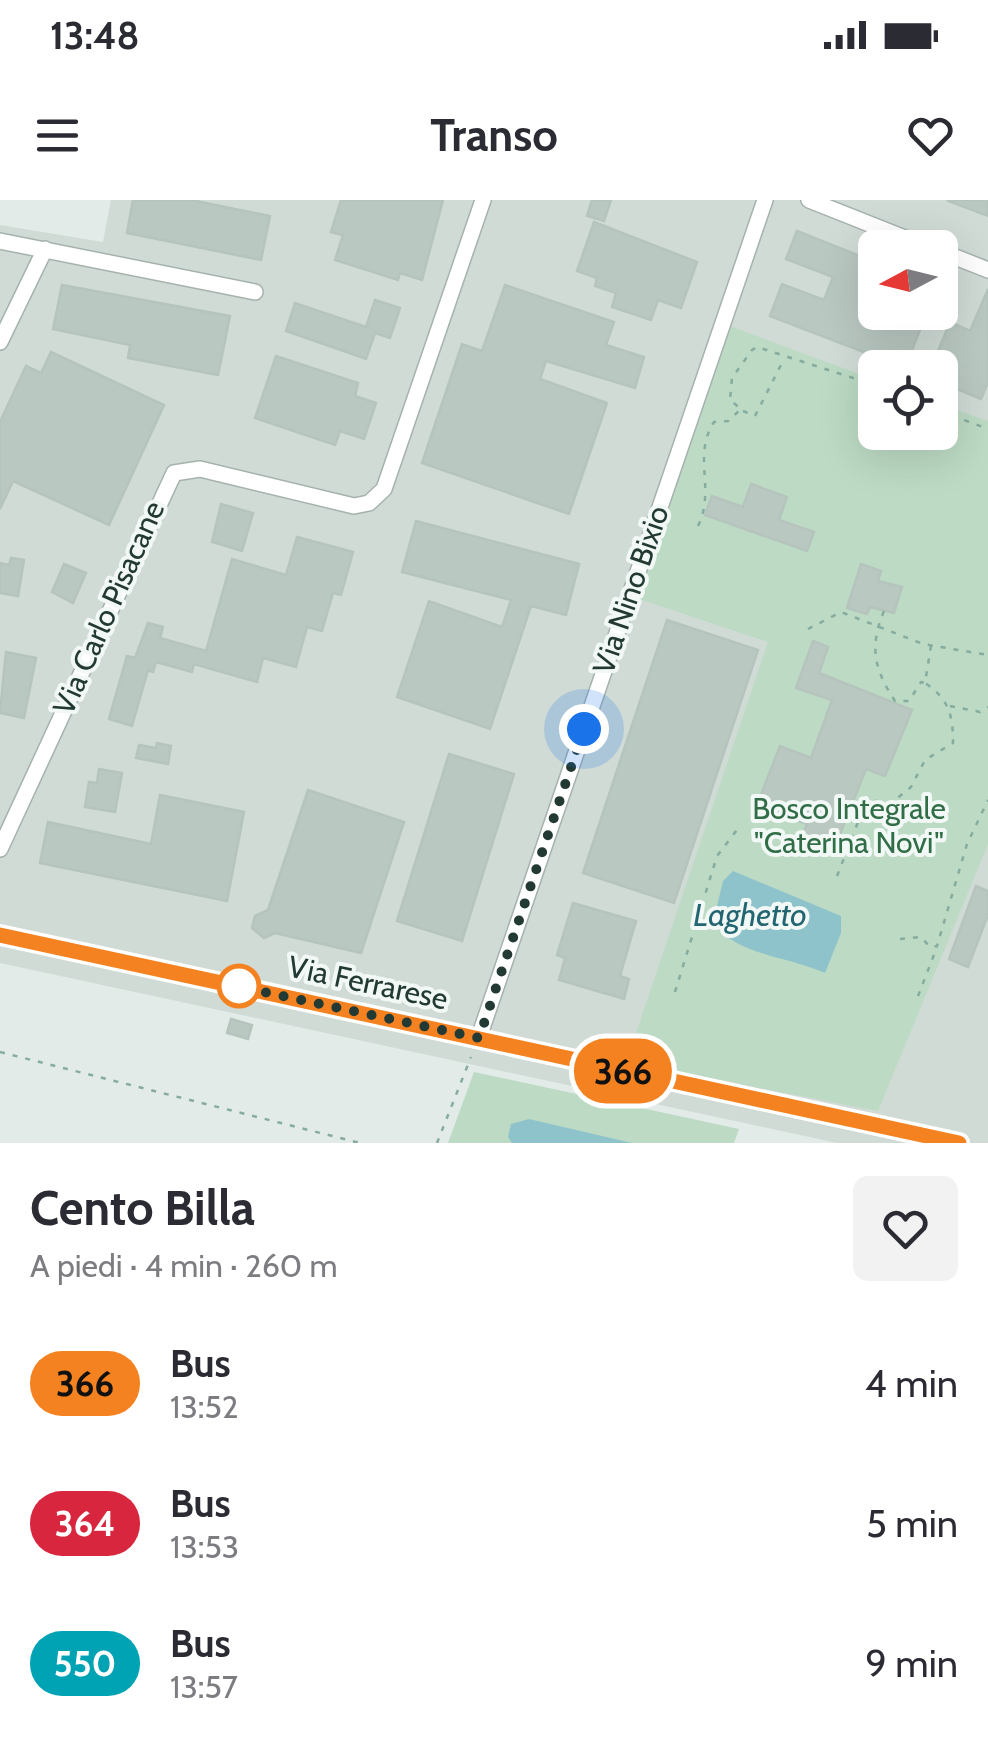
<!DOCTYPE html>
<html lang="it">
<head>
<meta charset="utf-8">
<style>
	:root { --surface:#fff; --page:#f2f2f3; --text:#2b2b33; --muted:#7c7c81 }
	body { margin:0; font-family:Cabin,sans-serif; background:var(--page); color:var(--text); height:100vh; display:flex; flex-direction:column; font-size:38px; white-space:nowrap }
	* { box-sizing:border-box; margin:0 }
	p { font-size:32px; color:var(--muted) }
	.icon { flex:none; width:55px; height:55px; fill:none; stroke:currentColor; stroke-width:2; stroke-linecap:round; stroke-linejoin:round }
	.map { position:relative; height:943px; overflow:hidden }
	.sheet { display:flex; flex-direction:column; background:var(--surface); flex:1 }
	.sheet>* { flex:none }
	.badge { padding:0 20px; border-radius:32px; font-size:35px; line-height:65px }
	.needle { width:65px; rotate:263deg }
	.tools { position:absolute; left:858px; top:30px; display:grid; gap:20px }
	.tools a { display:grid; place-items:center; width:100px; height:100px; border-radius:15px; background:var(--surface); box-shadow:0 10px 40px #0002; font-size:50px }
	.you { position:absolute; width:50px; height:50px; margin:-25px; border:8px solid #fff; border-radius:50%; background:#1a73e8; box-shadow:0 0 0 15px #1a73e833 }
	.map>.badge { position:absolute; translate:-50% -50%; box-shadow:0 0 0 5px #fff }
	.round { display:grid; place-items:center; flex:none; width:105px; height:105px; border-radius:15px; background:var(--page) }
	.summary { display:flex; align-items:center; justify-content:space-between; height:170px; padding:0 30px }
	h1 { font-size:48px; font-weight:700; line-height:75px }
	ul { padding:0; list-style:none }
	li { display:flex; align-items:center; gap:30px; height:140px; padding:0 30px }
	li div { flex:1 }
	li b { display:block; font-size:38px }
	li em { font-style:normal }
	li .badge { min-width:110px; font-weight:700; text-align:center }
	.status { display:flex; justify-content:space-between; align-items:center; height:70px; padding:0 50px; background:var(--surface); direction:ltr }
	.status svg { height:28px; fill:currentColor }
	header { display:flex; justify-content:space-between; align-items:center; height:130px; padding:0 30px; background:var(--surface); font-size:45px; font-weight:700 }
	.map>svg:first-child { display:block }
</style>
</head>
<body>
<div class="status"><b>13:48</b><svg viewBox="0 0 49 12"><path d="M0 12V9h3v3zM5 12V6h3v6zM10 12V3h3v9zM15 12V0h3v12zM26 1h20v11H26zM47 4h2v5h-2z"/></svg></div>
<header><svg class="icon" aria-label="menu" viewBox="0 0 24 24"><path d="M4 6h16M4 12h16M4 18h16"/></svg>Transo<svg class="icon" aria-label="heart" viewBox="0 0 24 24"><path d="M12 20l-8-8c-3-5 5-10 8-4 3-6 11-1 8 4z"/></svg></header>
<div class="map">
<svg width="988" height="943" viewBox="0 0 988 943">
	<rect width="100%" height="100%" fill="#e2ebe7"/>
	<path fill="#d0dbd6" fill-rule="evenodd" d="M111,0h877v943h-151l-837,-180v-738l103,17zM875,48h65v64h-65zM875,168h65v64h-65z"/>
	<g fill="#bcdac4">
		<path d="M730,126l145,54v52h65v-28l48,17v423l-110,267 -207,-40 -13,-11 -28,-9 138,-409 -132,-44z"/>
		<path d="M474,872l265,57 -5,14h-286z"/>
	</g>
	<g fill="#8ec3cc">
		<path d="M733,671l108,45v17l-16,40c-37,-17 -87,-17 -112,-50l10,-42z"/>
		<path d="M529,919l103,24h-120l-4,-6 3,-13z"/>
	</g>
	<g fill="#bac8c2" stroke="#b5c4bd" stroke-width="2.5">
		<path d="M133,0h58l79,16 -9,44 -134,-27z"/>
		<path d="M341,0h102l-21,80 -22,-7 -2,7 -63,-20 8,-25 -12,-3z"/>
		<path d="M592,0h19l-7,21 -17,-5z"/>
		<path d="M988,0v16l-40,-15v-1z"/>
		<path d="M594,22l103,40 -16,46 -23,-8 -7,20 -39,-13 4,-14 -21,-7 2,-8 -20,-7z"/>
		<path d="M797,31l78,31v50h52l-22,56 -135,-52 12,-32 42,16 9,-23 -47,-18z"/>
		<path d="M62,85l168,31 -12,59 -90,-17 2,-13 -77,-16z"/>
		<path d="M505,85l109,37 -8,23 38,12 -9,31 -89,-27 -6,18 67,24 -38,111 -147,-51 40,-119 20,7z"/>
		<path d="M988,89v93l-7,17 -41,-17v-14h-9l19,-46 20,9z"/>
		<path d="M375,100l25,8 -10,30 -15,-5 -9,26 -80,-28 9,-28 71,24z"/>
		<path d="M51,152l113,53 -55,120 -96,-44 -13,28v-87l26,-56 15,7z"/>
		<path d="M276,156l82,27 -3,13 21,7 -12,36 -24,-8 -5,14 -80,-27z"/>
		<path d="M751,284l36,13 -8,23 35,12 -7,19 -102,-36 7,-19 31,11z"/>
		<path d="M221,304l32,9 -11,38 -30,-9z"/>
		<path d="M416,321l163,43 -13,51 -35,-9 -41,123 -93,-32 32,-96 73,26 9,-27 -109,-28z"/>
		<path d="M297,337l56,15 -12,43 -8,-2 -11,38 -15,-4 -11,40 -33,-9 -6,24 -63,-18 -2,8 -36,-10 -3,10 -5,-2 -16,56 -23,-7 18,-63 8,2 13,-35 15,4 -3,11 46,13 26,-92 54,16z"/>
		<path d="M11,358l13,2 -6,36 -18,-3v-30l9,2z"/>
		<path d="M64,364l22,9 -13,30 -21,-11z"/>
		<path d="M861,364l20,7 -3,10 24,6 -8,26 -24,-6 -3,7 -20,-6z"/>
		<path d="M667,420l91,30 -84,253 -91,-30z"/>
		<path d="M813,441l15,6 -9,26 93,37 -27,66 -19,-7 -34,85 -19,-8 3,-7 -13,-5 4,-10 -50,-19 23,-59 31,12 21,-58 -36,-12z"/>
		<path d="M6,452l30,6 -12,60 -24,-5z"/>
		<path d="M157,543l14,3 -3,18 -32,-6 3,-13 17,3z"/>
		<path d="M449,554l65,20 -52,167 -65,-20z"/>
		<path d="M99,569l23,4 -7,39 -30,-5 4,-25 8,1z"/>
		<path d="M308,590l96,32 -43,131 -86,-20 -11,5 -12,-10 3,-12 13,-6z"/>
		<path d="M160,595l84,17 -17,89 -187,-38 8,-41 103,22z"/>
		<path d="M976,686l12,5v24l-20,52 -19,-8z"/>
		<path d="M573,703l63,18 -16,55 9,3 -5,20 -65,-19 6,-22 -8,-3z"/>
		<path d="M231,819l21,6 -4,14 -21,-6z"/>
	</g>
	<g fill="none" stroke-linecap="round" stroke-linejoin="round">
		<defs>
			<g id="minor">
				<path d="M809,0l121,48"/>
				<path d="M0,41l255,51"/>
				<path d="M940,51l48,19"/>
				<path d="M0,142l45,-93"/>
				<path d="M0,649l174,-376 26,-4 154,37 15,-3 15,-14 99,-289"/>
				<path d="M479,837l286,-837"/>
			</g>
			<path id="major" d="M0,735l958,208"/>
		</defs>
		<use href="#minor" stroke="#a5b2ae" stroke-width="18"/>
		<use href="#major" stroke="#c1c8c6" stroke-width="22"/>
		<g stroke="#85ac9f" stroke-width="2.5" stroke-dasharray="5 8" stroke-linecap="butt">
			<path d="M743,211l12,5 29,-57"/>
			<path d="M940,211l48,18"/>
			<path d="M698,326c18,-37 -6,-70 16,-104l14,-1 13,-12 -11,-9 2,-22 20,-28 5,-3 118,38"/>
			<path d="M884,411c-15,36 -10,58 11,90h14l12,-19 4,1 6,-37"/>
			<path d="M808,429l33,-17 82,32 65,11"/>
			<path d="M950,506l30,6 8,-5"/>
			<path d="M837,676l30,-77 23,5 21,-17 14,-27 28,-17c0,-28 -4,-44 -28,-60"/>
			<path d="M900,739l21,-2 9,10 7,-1 30,-102 21,-44"/>
			<path d="M675,792l42,-136 23,-30"/>
			<path d="M918,796l19,-49"/>
			<path d="M0,852l360,91"/>
			<path d="M437,943l34,-86"/>
		</g>
		<use href="#minor" stroke="#fff" stroke-width="15"/>
		<use href="#major" stroke="#6a9d8f" stroke-width="20"/>
	</g>
	<g fill="none" stroke-linecap="round" stroke-linejoin="round">
		<defs>
			<path id="line" d="M0,735l959,208"/>
		</defs>
		<use href="#line" stroke="#fff" stroke-width="22"/>
		<use href="#line" stroke="#f58220" stroke-width="15"/>
		<path stroke="#233a34" stroke-width="10" stroke-dasharray="0 18" d="M239,786l-13,-2 253,54 105,-309"/>
	</g>
	<circle fill="#fff" stroke="#f58220" stroke-width="5" cx="239" cy="786" r="20"/>
	<g text-anchor="middle" stroke-width="8" stroke-linejoin="round" paint-order="stroke">
		<g font-size="30" fill="#233a34" stroke="#f2f8f5">
			<text transform="translate(631 390) rotate(-71)" y="10">Via Nino Bixio</text>
			<text transform="translate(109 408) rotate(-66)" y="10">Via Carlo Pisacane</text>
			<text transform="translate(368 783) rotate(12)" y="10">Via Ferrarese</text>
		</g>
		<g font-size="30" fill="#316e47" stroke="#f2f8f5">
			<text x="849" y="619">Bosco Integrale<tspan x="849" dy="34">"Caterina Novi"</tspan></text>
		</g>
		<g font-size="32" font-style="italic" fill="#226671" stroke="#f2f8f5">
			<text x="750" y="726">Laghetto</text>
		</g>
	</g>
</svg>
<div class="tools">
<a><svg class="needle" viewBox="-14 -14 28 28"><path d="M0-13l5 13h-10z" fill="#e53935"/><path d="M0 13l5-13h-10z" fill="#7c7c81"/></svg></a>
<a><svg class="icon" aria-label="locate" viewBox="0 0 24 24"><circle cx="12" cy="12" r="6"/><path d="M12 2v4M12 18v4M2 12h4M18 12h4"/></svg></a>
</div>
<div class="you" style="left:584px;top:529px"></div>
<b class="badge" style="left:623px;top:871px;background:#f58220;color:#111">366</b>
</div>
<section class="sheet">
<div class="summary"><div><h1>Cento Billa</h1><p>A piedi · 4 min · 260 m</p></div><a class="round"><svg class="icon" aria-label="heart" viewBox="0 0 24 24"><path d="M12 20l-8-8c-3-5 5-10 8-4 3-6 11-1 8 4z"/></svg></a></div>
<ul>
<li><span class="badge" style="background:#f58220;color:#111">366</span><div><b>Bus</b><p>13:52</p></div><em>4 min</em></li>
<li><span class="badge" style="background:#d7263d;color:#fff">364</span><div><b>Bus</b><p>13:53</p></div><em>5 min</em></li>
<li><span class="badge" style="background:#00a3b4;color:#fff">550</span><div><b>Bus</b><p>13:57</p></div><em>9 min</em></li>
</ul>
</section>
</body>
</html>
